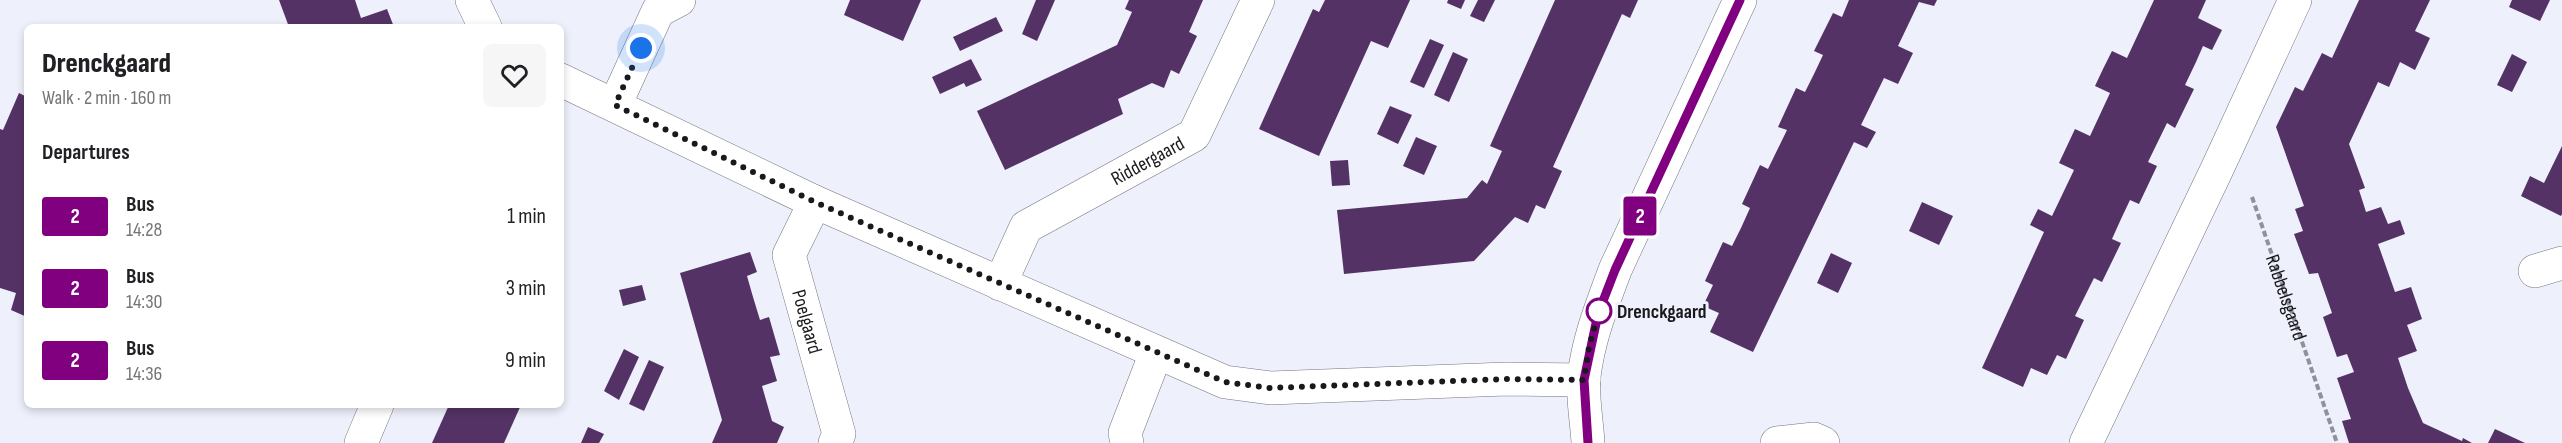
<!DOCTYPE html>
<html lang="en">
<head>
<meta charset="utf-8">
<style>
	:root { --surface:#fff; --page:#f6f6f6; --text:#202124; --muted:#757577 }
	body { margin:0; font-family:"Sofia Sans Condensed",sans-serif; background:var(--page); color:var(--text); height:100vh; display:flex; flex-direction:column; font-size:22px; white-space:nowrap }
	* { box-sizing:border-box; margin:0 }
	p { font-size:20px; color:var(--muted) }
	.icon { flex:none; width:33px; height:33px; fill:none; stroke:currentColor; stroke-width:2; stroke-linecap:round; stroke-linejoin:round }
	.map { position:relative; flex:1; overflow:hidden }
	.sheet { position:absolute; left:24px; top:24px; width:540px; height:384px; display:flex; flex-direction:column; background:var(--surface); border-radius:9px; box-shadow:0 3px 9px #0003 }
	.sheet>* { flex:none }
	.badge { padding:0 12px; border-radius:4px; font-size:21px; line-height:39px }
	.you { position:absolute; width:30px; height:30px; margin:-15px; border:4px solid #fff; border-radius:50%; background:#1a73e8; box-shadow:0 0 0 9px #1a73e833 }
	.map>.badge { position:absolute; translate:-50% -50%; box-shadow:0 0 0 3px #fff }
	h2 { padding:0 18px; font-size:22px; line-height:54px }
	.round { display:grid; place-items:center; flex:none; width:63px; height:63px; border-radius:9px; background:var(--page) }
	.head { display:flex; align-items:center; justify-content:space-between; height:102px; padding:0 18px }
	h1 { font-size:28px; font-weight:800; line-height:45px }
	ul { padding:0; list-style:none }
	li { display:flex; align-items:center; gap:18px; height:72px; padding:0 18px }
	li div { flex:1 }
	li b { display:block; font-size:22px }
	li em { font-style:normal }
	li .badge { min-width:66px; font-weight:700; text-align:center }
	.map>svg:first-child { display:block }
</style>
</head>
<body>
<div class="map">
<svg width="2562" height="443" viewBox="0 0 2562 443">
	<rect width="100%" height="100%" fill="#eef0fb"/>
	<g fill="#543265">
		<path d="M279,0h76l6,18 26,-9 7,18h-105z"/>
		<path d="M850,0h71l-18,41 -59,-26z"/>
		<path d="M1036,0h19l-18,41 -15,-7z"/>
		<path d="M1129,0h74l-14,32 8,4 -18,38 -8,-4 -7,18 -12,-5 -34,16 5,15 -118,56 -28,-59 140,-66 15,-33 -7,-3z"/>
		<path d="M1325,0h85l-22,48 -17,-7 -52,115 -60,-27 54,-120 6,3z"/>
		<path d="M1448,0h17l-4,9 -14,-6z"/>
		<path d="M1478,0h17l-11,22 -14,-6z"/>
		<path d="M1555,0h83l-8,18 -8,-4 -69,153 9,4 -17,38 -9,-4 -8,18 -13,-6 -41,44 -130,13 -7,-64 130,-12 15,-18 5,4 15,-33 -12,-5z"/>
		<path d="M1849,0h88l-3,6 -15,-4 -21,44 15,7 -15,31 -14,-6 -23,47 15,7 -9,16 -13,-6 -101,210 -43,-20 9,-19 -16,-7 10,-21 -8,-4 18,-39 9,4 9,-18 9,-20 -8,-4 18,-39 8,4 19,-39 -9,-3 18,-39 9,4 9,-18 9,-19 -9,-4 19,-38 9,4z"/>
		<path d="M2154,0h52l-8,18 24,12 -10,20 -9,-4 -7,16 -11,23 9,4 -19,39 -8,-5 -19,39 9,4 -18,38 -9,-4 -9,19 -9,20 9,4 -19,39 -8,-4 -19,38 9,4 -18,39 -9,-4 -10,20 -16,-7 -8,19 -41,-19 62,-136 -14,-7 8,-16 14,7 22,-46 -15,-7 16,-34 15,7 20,-43 -15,-7 8,-17 9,-18 15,7z"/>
		<path d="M2359,0h71l-15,31 15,7 -15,32 -15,-8 -11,25 -11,-5 -29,62 16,44 -6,2 7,22 15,-5 7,17 12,-4 5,14 -27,10 17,48 16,-5 11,32 -15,6 10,26 -19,7 10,30 15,35 39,18 1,-3 9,5h-123l-7,-22 9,-2 -14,-41 17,-6 -7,-18 -10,3 -14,-40 9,-4 -14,-40 -9,1 -15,-40 9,-3 -8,-22 9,-3 -28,-79 19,-40 8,4 19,-38 10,5z"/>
		<path d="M2512,0h38l-10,21 -31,-14z"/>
		<path d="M996,17l7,14 -43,20 -7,-14z"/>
		<path d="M1430,39l14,6 -20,43 -14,-6z"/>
		<path d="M1453,52l15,7 -19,43 -15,-7z"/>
		<path d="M2512,54l15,8 -15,30 -15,-7z"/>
		<path d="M971,59l11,21 -16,7 -2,-4 -24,11 -8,-17z"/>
		<path d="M19,93l8,4v220l-16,-7 5,-17 -16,-5v-159l3,1z"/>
		<path d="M1390,106l22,9 -14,29 -21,-10z"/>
		<path d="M1416,137l21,9 -13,29 -21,-9z"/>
		<path d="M2562,146v68l-1,2 -40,-20 9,-20 14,7z"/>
		<path d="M1348,160l2,25 -18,1 -2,-25z"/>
		<path d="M1922,202l31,14 -14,29 -30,-14z"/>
		<path d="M750,252l7,20 -10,4 6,21 7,23 9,-3 11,38 -10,2 7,24 -15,5 10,35 12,6 -7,16h-65l10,-23 -42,-147z"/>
		<path d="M1831,253l21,10 -14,30 -21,-10z"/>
		<path d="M642,285l4,15 -23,6 -4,-16z"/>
		<path d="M624,349l15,8 -20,43 -15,-9z"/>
		<path d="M649,360l15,7 -20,44 -15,-7z"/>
		<path d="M449,405h72l-17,38h-72z"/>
		<path d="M588,427l16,7 -5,9h-18z"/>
		<path d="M2495,429l30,14h-37z"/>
	</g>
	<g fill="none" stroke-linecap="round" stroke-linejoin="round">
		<defs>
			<g id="minor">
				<path d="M472,0l13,27"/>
				<path d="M561,80l254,122 410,180 45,6 236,-9 78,1"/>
				<path d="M615,105l43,-94 21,-11"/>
				<path id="s2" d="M815,202l-26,53 50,179 -4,9"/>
				<path d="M2535,271l27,-8"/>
				<path id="s3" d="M1000,284l26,-57 168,-92 64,-135"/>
				<path d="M361,443l16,-38"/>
				<path d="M1127,443l-2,-10 31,-80"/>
				<path d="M1777,443l37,-4 9,4"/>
				<path d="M2086,443l132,-276 77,-167"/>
			</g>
			<path id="tertiary" d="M1588,443c-1,-21 -6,-45 -4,-66 4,-37 18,-72 31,-107l125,-270"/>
		</defs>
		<use href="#minor" stroke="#73757f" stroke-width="34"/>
		<use href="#tertiary" stroke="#73757f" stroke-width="34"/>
		<path stroke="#909199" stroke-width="4" stroke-dasharray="6 3" stroke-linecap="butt" id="s1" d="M2252,197l85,246"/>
		<use href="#minor" stroke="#fff" stroke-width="33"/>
		<use href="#tertiary" stroke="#fff" stroke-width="33"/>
	</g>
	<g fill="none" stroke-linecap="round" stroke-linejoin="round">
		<defs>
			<path id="line" d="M1588,443l-4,-63 14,-66 17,-44 125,-270"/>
		</defs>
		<use href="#line" stroke="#fff" stroke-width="14"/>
		<use href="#line" stroke="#800080" stroke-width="9"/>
		<path stroke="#19191d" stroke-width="6" stroke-dasharray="0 10.8" d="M641,48l-26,57 200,97 410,180 45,6 236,-9 78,1 5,-33 10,-36"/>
	</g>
	<circle fill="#fff" stroke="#800080" stroke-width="3" cx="1599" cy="311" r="12"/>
	<g text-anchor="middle" stroke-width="6" stroke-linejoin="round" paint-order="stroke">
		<g font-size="20" fill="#19191d" stroke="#eef0fb">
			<text dy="7" stroke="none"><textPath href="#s3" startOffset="201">Riddergaard</textPath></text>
			<text dy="7" stroke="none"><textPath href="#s1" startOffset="106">Rabbelsgaard</textPath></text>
			<text dy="7" stroke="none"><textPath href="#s2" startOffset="128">Poelgaard</textPath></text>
		</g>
		<g font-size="20" font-weight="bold" fill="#19191d" stroke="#eef0fb" text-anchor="start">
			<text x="1617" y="318">Drenckgaard</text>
		</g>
	</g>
</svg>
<div class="you" style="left:641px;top:48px"></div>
<b class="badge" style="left:1640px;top:216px;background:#800080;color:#fff">2</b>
<section class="sheet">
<div class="head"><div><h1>Drenckgaard</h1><p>Walk · 2 min · 160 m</p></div><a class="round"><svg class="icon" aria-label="heart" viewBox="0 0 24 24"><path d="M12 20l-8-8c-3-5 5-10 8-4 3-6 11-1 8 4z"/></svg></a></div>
<h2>Departures</h2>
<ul>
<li><span class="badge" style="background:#800080;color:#fff">2</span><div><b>Bus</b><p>14:28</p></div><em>1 min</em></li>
<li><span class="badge" style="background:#800080;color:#fff">2</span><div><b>Bus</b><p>14:30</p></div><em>3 min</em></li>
<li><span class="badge" style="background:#800080;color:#fff">2</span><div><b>Bus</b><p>14:36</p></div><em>9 min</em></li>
</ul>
</section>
</div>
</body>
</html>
